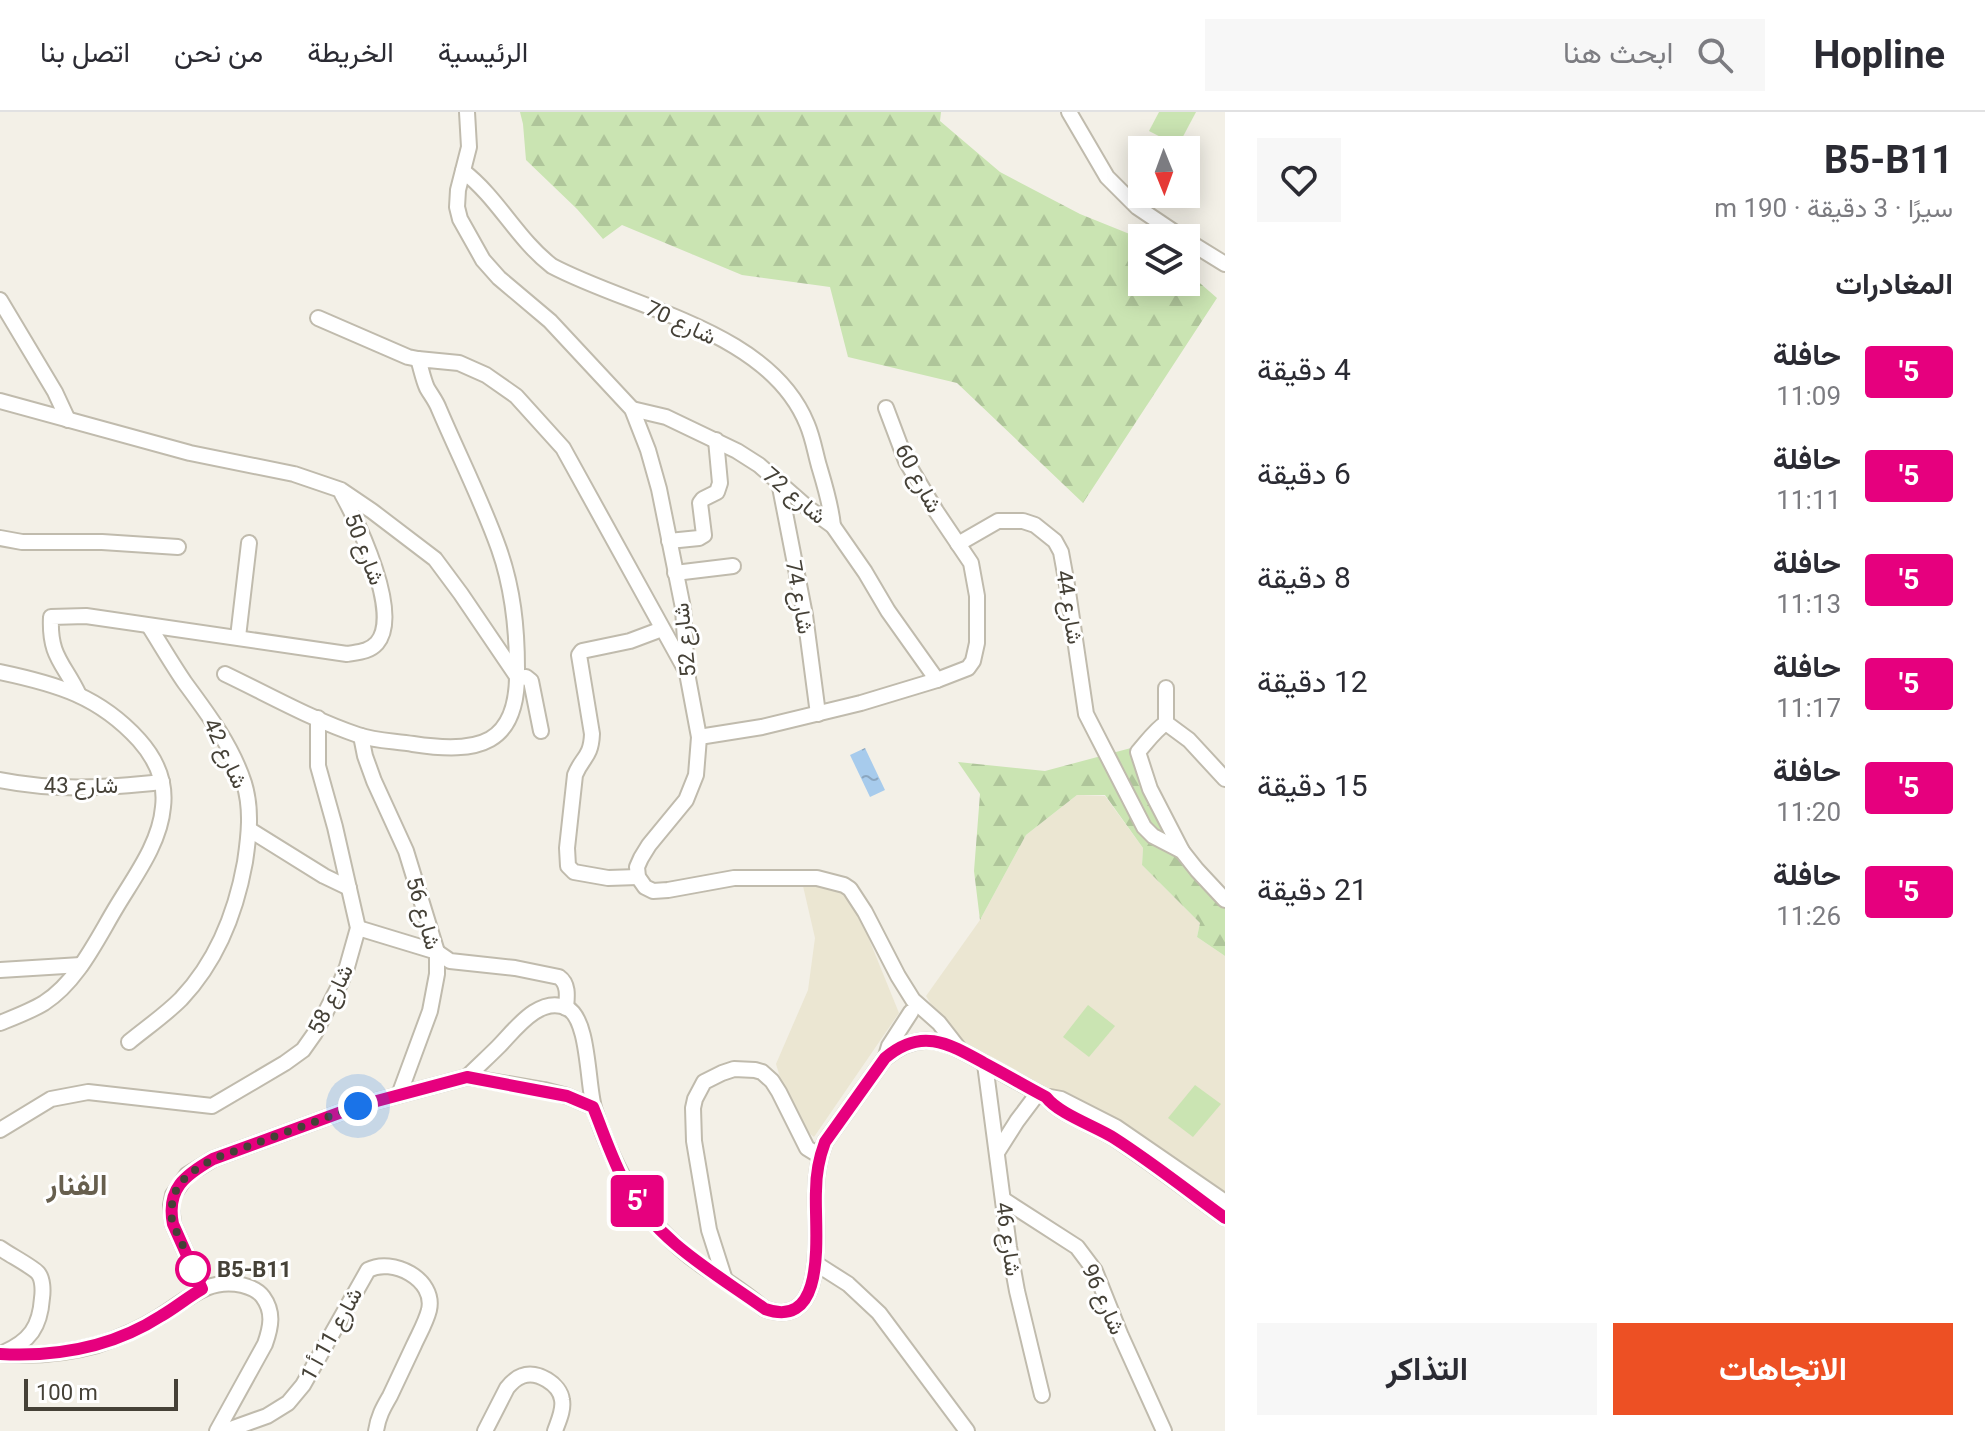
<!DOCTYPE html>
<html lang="ar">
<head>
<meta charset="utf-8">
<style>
	:root { --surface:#fff; --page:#f7f7f7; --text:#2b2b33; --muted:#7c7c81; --line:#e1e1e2; --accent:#ed5024 }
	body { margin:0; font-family:Roboto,Vazirmatn,sans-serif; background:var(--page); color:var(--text); direction:rtl; height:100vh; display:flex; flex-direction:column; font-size:30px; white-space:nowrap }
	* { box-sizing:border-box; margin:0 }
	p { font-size:26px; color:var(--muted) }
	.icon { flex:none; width:44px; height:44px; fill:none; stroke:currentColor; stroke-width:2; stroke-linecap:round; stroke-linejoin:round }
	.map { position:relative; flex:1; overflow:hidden; direction:ltr }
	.sheet { display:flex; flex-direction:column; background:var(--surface); width:760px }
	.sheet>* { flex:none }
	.badge { padding:0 16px; border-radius:6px; font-size:28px; line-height:52px }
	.needle { width:52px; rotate:179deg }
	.buttons { position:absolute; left:1128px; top:24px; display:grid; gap:16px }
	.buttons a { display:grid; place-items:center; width:72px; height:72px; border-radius:0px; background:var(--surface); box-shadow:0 4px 20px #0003; font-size:40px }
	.scale { position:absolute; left:24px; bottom:20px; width:154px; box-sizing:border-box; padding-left:8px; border:4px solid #454137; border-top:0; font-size:22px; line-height:28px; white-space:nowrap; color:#454137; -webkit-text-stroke:6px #fff; paint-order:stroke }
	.you { position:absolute; width:40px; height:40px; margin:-20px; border:6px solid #fff; border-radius:50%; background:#1a73e8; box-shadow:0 0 0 12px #1a73e833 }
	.map>.badge { position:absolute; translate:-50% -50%; box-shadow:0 0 0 4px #fff }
	h2 { padding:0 32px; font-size:30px; line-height:72px }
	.round { display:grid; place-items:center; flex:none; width:84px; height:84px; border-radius:0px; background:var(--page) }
	.headline { display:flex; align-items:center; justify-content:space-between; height:136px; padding:0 32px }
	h1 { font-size:38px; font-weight:700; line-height:60px }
	.primary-button { display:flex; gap:16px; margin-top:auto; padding:16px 32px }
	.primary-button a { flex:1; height:92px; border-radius:0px; background:var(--accent); color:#fff; font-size:32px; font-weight:700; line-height:92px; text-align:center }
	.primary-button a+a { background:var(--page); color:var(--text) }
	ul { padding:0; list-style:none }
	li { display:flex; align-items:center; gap:24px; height:104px; padding:0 32px }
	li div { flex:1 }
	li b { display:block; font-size:30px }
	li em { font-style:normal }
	li .badge { min-width:88px; font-weight:700; text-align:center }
	header { display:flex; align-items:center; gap:48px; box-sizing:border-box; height:112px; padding:0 40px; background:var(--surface); border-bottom:2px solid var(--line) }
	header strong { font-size:38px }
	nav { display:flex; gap:44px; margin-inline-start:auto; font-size:28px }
	.search { width:560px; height:72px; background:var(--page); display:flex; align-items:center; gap:20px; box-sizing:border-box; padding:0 28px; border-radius:0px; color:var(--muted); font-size:30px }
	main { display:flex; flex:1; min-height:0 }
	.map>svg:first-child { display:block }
</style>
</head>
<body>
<header>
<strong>Hopline</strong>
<div class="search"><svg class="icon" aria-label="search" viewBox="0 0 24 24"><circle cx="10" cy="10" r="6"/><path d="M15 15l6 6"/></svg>ابحث هنا</div>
<nav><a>الرئيسية</a><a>الخريطة</a><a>من نحن</a><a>اتصل بنا</a></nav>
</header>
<main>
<section class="sheet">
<div class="headline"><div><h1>B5-B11</h1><p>سيرًا · 3 دقيقة · 190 m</p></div><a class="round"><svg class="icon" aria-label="heart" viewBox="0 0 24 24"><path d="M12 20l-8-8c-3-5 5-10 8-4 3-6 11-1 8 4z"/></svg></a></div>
<h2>المغادرات</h2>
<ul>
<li><span class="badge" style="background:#e6007e;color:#fff">5'</span><div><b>حافلة</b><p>11:09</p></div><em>4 دقيقة</em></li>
<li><span class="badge" style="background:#e6007e;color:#fff">5'</span><div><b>حافلة</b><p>11:11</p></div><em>6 دقيقة</em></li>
<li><span class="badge" style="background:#e6007e;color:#fff">5'</span><div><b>حافلة</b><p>11:13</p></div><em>8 دقيقة</em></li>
<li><span class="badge" style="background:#e6007e;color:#fff">5'</span><div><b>حافلة</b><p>11:17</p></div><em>12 دقيقة</em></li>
<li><span class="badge" style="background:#e6007e;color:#fff">5'</span><div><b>حافلة</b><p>11:20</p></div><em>15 دقيقة</em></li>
<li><span class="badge" style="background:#e6007e;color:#fff">5'</span><div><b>حافلة</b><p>11:26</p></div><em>21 دقيقة</em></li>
</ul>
<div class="primary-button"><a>الاتجاهات</a><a>التذاكر</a></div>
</section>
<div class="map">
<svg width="1225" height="1319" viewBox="0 0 1225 1319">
	<defs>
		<pattern id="forest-firs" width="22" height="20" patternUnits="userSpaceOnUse" patternTransform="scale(2)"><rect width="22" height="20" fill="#cae4b2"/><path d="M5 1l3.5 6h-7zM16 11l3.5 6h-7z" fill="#afc59a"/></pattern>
		<pattern id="water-ripples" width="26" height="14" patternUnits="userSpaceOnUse" patternTransform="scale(2)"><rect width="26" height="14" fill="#a7cbec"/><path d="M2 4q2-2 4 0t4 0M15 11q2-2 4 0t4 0" fill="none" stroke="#8aa6c0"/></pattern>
	</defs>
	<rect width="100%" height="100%" fill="#f3f0e7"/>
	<g fill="#ebe6d2">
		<path d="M1077,683l28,1 38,52 -1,17 58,58 -3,14 28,19v240l-265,-146 -34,-54 54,-76 46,-85z"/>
		<path d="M803,774l26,1 16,7 15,23 39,96 -85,124 -21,-17 -17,-56 32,-74 7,-52z"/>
	</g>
	<g fill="#cae4b2">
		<path d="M1159,0h37l-18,34 -29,-15z"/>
		<path d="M1088,893l27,21 -26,31 -26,-20z"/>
		<path d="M1195,973l26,19 -28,33 -25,-19z"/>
	</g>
	<g fill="url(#forest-firs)">
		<path d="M520,0h421l-1,9 60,51 80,42 62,25v43h44v-11l31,27 -134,205 -126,-120 -109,-26 -18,-70 -88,-12 -120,-50 -19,14 -26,-30 -51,-49 -3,-36z"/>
		<path d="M1131,636l48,107 46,45v56l-28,-19 3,-14 -58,-58 1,-17 -38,-53h-28l-51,40 -46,85 -6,-49 6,-77 -22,-32 87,9z"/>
	</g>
	<path fill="url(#water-ripples)" d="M865,636l20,42 -15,7 -20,-42z"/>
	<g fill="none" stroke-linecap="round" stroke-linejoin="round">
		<defs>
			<g id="minor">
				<path d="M467,0l2,35 -11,43 -1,17 3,12 23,41 16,18 51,43 82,88 16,41 11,39 24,119 4,65 12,64 -1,13 -2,25 -10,25 -37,45 -8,13 -4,9 1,10 7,10 8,4 15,-1 66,-12h83l27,7 6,4 15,23 33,64 15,24 26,23 21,27"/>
				<path d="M1069,0l38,65 30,30 46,31"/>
				<path d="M463,59c35,27 54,68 89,95 81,43 217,64 255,158 6,14 8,28 12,42 6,20 12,39 14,60"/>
				<path d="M1186,128l39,24"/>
				<path d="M0,188l55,92 13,28"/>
				<path d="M318,206l90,39 10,2"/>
				<path d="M0,289l190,52 104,21 47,16 31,21 63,48 26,35 57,84"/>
				<path d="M632,297l34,8 71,34 22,14 49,43 25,18 32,46 23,39 49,69"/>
				<path d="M779,370l26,133 13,99"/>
				<path d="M0,426l22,4h80l76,5"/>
				<path d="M669,429l30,-3 5,-3 -4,-32 3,-4 14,-7 3,-9 -4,-43"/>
				<path d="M958,432l40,-23h25l12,4 20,16 6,11 6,33 19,129 58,113 9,9 29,15 15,19 28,30"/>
				<path d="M675,461l58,-7"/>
				<path d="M238,525l11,-94"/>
				<path d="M0,560c57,12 99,24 139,68 17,19 27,42 24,67 -3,36 -28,69 -46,99 -20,33 -39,75 -73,97 -13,8 -29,14 -44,20"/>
				<path d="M225,562c44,21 88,46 133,61 17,6 37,6 55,9 65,10 106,2 104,-75 0,-42 -4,-80 -18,-120 -17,-48 -40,-93 -60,-140 -3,-8 -8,-14 -12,-21 -4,-9 -6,-20 -9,-29l41,4 27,12 30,21 47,52 122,221"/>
				<path d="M518,566l8,-1 5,4 10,50"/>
				<path d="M1166,576v35"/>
				<path d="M79,583c-15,-32 -30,-38 -28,-78l35,-1 261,38c11,-2 22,-2 30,-11 25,-29 -19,-120 -35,-149"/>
				<path d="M361,624l4,20 9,25 32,70 31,101v22l-7,37 -31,84"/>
				<path d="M699,625l63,-10 99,-24 76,-23 31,-12 5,-7 4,-18v-47l-6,-33 -35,-52 -30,-50 -20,-53"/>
				<path d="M0,668c55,11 107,8 162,2"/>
				<path d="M250,718l74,46 25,12"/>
				<path d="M1182,739l-32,-62 -12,-37c9,-10 17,-22 28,-29l23,17 36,39"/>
				<path d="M638,765l-30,1 -34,-6 -6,-6 -1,-18 8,-73c7,-18 16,-17 17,-41l-13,-79 3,-4 48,-10 32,-12"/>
				<path d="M358,816l79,24 13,9 65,7 44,9c10,7 8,20 7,31"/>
				<path d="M0,858l81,-5"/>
				<path d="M129,930c17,-14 36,-27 52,-43 35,-37 55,-87 64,-137 4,-27 7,-53 -1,-79 -12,-37 -36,-69 -59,-100 -13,-19 -24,-38 -36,-57"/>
				<path d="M886,944l3,-10 22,-34"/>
				<path d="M985,952l24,183 8,44 25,104"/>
				<path d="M467,965c10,-10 21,-20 31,-30 16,-16 41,-52 69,-39 23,11 20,81 28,103 21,63 50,114 105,153 8,6 17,11 25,16 14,9 27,19 40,29 65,23 49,-83 51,-118 0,-17 3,-33 9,-49l60,-84c37,-31 63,-15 99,5 20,11 41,23 62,34 14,18 48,28 68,41 38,25 74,53 111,80"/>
				<path d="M1050,985l11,2 55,28 109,75"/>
				<path d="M0,1018l51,-31 37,-7 124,14 73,-43 18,-13 12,-17 25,-49 7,-17 11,-39 -23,-101 -17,-61v-48"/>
				<path d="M998,1039l19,-30 21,-28"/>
				<path d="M1004,1088l73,47 18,24 26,65 43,95"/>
				<path d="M0,1136c8,6 33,19 38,25 5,6 5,18 4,25 -2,29 -12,43 -39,55"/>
				<path d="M815,1151l33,21 31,29 88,118"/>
				<path d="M725,1168l-16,-50 -15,-89 -1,-33 2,-9 9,-17 18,-9 12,-4 21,1 7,2 10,9 7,11 28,56 13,8"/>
				<path d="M202,1177l-29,-65 -2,-19 2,-10 14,-20 26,-16 145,-53 109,-29 77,13 23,6 26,11"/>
				<path d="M0,1242c33,2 65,0 97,-9 22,-7 43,-16 62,-28 27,-16 48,-40 83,-32 8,2 16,5 21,12 11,15 8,30 2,47l-48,87"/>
				<path d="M225,1319l42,-15 21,-13 15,-18 65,-115c24,-13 68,9 61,40 -3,12 -10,24 -15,35 -8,17 -16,34 -24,51 -7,12 -12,21 -14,35"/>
				<path d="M485,1319l22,-43c4,-5 9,-10 15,-12 15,-6 38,8 40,24 2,10 -4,22 -7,31"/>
			</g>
		</defs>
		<use href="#minor" stroke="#c0bbad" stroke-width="18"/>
		<use href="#minor" stroke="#fff" stroke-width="14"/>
	</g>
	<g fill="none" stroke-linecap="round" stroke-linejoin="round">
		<defs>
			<path id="line" d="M0,1242c56,3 113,-7 161,-38 14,-8 27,-19 41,-27l-29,-65c-7,-35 12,-49 40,-65l145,-53 109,-29 100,19 26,11c11,27 20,55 34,80 31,55 88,86 138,122 65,23 49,-83 51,-118 0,-17 3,-33 9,-49l60,-84c36,-31 63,-15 99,5 21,11 41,23 62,34 13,17 49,29 68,41 39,25 74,53 111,80"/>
		</defs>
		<use href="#line" stroke="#fff" stroke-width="18"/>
		<use href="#line" stroke="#e6007e" stroke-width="12"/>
		<path stroke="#454137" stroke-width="8" stroke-dasharray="0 14.4" d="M193,1157l1,1 -21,-46 -2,-9 2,-20 14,-20 26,-16 145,-53"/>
	</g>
	<circle fill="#fff" stroke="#e6007e" stroke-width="4" cx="193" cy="1157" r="16"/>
	<g text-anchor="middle" stroke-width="6" stroke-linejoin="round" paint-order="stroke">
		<g font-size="22" fill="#454137" stroke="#fff">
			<text transform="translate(681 210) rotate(25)" y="8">شارع 70</text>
			<text transform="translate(919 366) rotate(62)" y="8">شارع 60</text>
			<text transform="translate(795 383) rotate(40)" y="8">شارع 72</text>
			<text transform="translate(365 437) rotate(69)" y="8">شارع 50</text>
			<text transform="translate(800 485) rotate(80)" y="8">شارع 74</text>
			<text transform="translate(1070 495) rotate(81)" y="8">شارع 44</text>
			<text transform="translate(684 528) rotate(-96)" y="8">شارع 52</text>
			<text transform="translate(226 641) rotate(65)" y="8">شارع 42</text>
			<text x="81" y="681">شارع 43</text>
			<text transform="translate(424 801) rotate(74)" y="8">شارع 56</text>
			<text transform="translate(330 887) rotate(-64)" y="8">شارع 58</text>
			<text transform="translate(1009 1127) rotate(82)" y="8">شارع 46</text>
			<text transform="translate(1104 1187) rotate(66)" y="8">شارع 96</text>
			<text transform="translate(331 1222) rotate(-61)" y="8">شارع 11 أ 1</text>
		</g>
		<g font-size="22" font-weight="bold" fill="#454137" stroke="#fff" text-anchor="start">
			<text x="217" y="1165">B5-B11</text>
		</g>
		<g font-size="30" font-weight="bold" fill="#675f4e" stroke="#fff">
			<text x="77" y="1083">الفنار</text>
		</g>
	</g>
</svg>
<div class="buttons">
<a><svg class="needle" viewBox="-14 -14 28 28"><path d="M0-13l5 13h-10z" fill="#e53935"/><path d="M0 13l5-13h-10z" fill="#7c7c81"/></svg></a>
<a><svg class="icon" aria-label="layers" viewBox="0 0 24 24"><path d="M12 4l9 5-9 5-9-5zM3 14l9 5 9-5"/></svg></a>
</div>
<div class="scale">100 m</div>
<div class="you" style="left:358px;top:994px"></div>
<b class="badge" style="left:637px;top:1089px;background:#e6007e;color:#fff">5'</b>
</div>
</main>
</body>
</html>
